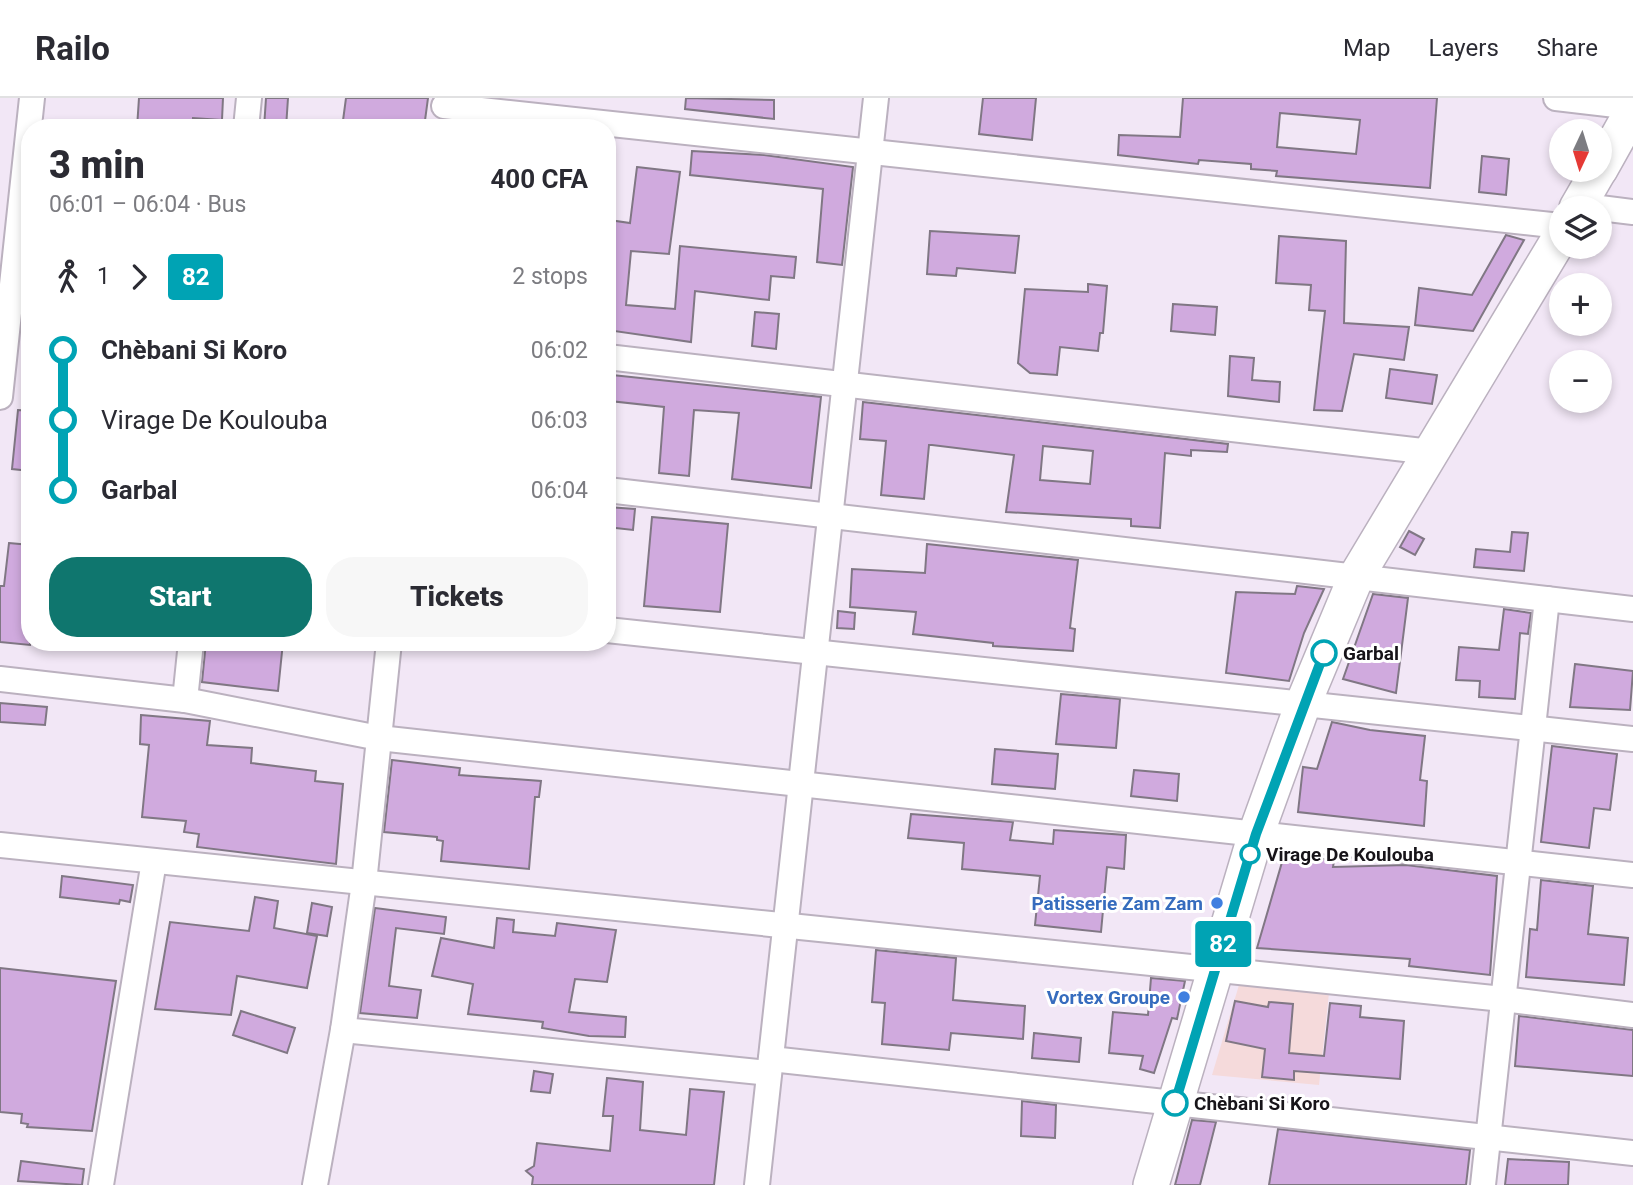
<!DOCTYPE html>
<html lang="en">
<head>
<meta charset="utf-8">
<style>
	:root { --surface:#fff; --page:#f7f7f7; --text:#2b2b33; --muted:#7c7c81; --line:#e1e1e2; --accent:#0f766e }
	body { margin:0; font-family:Roboto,sans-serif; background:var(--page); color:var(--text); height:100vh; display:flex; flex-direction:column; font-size:26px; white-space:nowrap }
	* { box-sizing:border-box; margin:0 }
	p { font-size:23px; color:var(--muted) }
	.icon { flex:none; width:38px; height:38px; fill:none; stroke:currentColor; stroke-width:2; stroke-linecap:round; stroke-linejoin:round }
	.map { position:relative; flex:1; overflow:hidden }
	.details { position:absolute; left:21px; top:21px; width:595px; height:532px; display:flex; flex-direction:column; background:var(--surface); border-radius:28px; box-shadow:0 4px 10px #0003 }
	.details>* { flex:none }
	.badge { padding:0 14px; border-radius:5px; font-size:24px; line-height:46px }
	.needle { width:46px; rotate:184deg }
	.tools { position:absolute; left:1549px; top:21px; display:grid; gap:14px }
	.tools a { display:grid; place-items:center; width:63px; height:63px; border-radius:50%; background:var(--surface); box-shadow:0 4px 10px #0003; font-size:35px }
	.map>.badge { position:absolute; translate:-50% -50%; box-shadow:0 0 0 4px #fff }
	.legs { display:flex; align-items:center; gap:10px; height:77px; padding:0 28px; font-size:23px }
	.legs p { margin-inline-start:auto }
	.overview { display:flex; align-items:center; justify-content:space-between; height:119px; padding:0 28px }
	h1 { font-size:38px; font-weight:800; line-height:52px }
	.action { display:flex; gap:14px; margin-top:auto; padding:14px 28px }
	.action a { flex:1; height:80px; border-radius:28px; background:var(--accent); color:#fff; font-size:28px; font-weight:800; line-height:80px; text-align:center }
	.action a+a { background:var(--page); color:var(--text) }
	ul { padding:0 28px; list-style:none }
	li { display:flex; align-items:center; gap:24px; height:70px; font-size:26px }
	li i { display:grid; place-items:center; width:10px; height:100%; margin:0 9px; background:currentColor }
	li i::after { content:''; width:18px; height:18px; margin:-9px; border:5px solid; border-radius:50%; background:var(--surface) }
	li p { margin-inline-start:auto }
	li:first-child i { background:linear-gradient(#0000 50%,currentColor 0) }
	li:last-child i { background:linear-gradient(currentColor 50%,#0000 0) }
	header { display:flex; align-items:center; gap:42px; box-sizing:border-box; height:98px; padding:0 35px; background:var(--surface); border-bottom:2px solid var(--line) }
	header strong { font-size:33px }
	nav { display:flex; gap:38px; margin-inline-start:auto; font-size:24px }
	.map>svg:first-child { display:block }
</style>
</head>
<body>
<header>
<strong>Railo</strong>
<nav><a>Map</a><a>Layers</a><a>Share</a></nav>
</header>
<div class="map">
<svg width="1633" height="1087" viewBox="0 0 1633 1087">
	<rect width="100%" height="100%" fill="#f2e7f6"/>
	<path fill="#f5dadb" d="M1239,887l90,8 -10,92 -107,-10z"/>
	<g fill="#d0aade" stroke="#807784" stroke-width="2" fill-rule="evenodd">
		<path d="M139,0h84l-1,22 -29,-2 -1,10h-55z"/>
		<path d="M266,0h22l-2,30h-22z"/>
		<path d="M346,0h82l-4,30h-82z"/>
		<path d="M686,0l88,2v19l-89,-10z"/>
		<path d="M983,0h53l-4,42 -53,-6z"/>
		<path d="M1183,0h254l-7,90 -154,-12 1,-5 -26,-2v-5l-52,-4 -1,4 -80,-9 1,-20 61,2zM1280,15l80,7 -4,34 -79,-7z"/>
		<path d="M692,53l72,4 89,12 -11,98 -25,-3 6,-73 -133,-14z"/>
		<path d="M1482,58l27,3 -3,36 -27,-3z"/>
		<path d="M637,69l43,5 -11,82 -38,-3 -5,54 49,4 5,-63 116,11 -2,21 -23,-2 -2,24 -74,-9 -4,51 -84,-12 2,-110 21,3z"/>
		<path d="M930,133l89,5 -4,37 -58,-5 -1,8 -29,-2z"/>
		<path d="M1506,137l18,5 -51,91 -58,-6 4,-37 53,7z"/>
		<path d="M1279,138l67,5 -2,82 65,4 -5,33 -50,-6 -12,57 -28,-1 11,-99 -16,-1 2,-25 -35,-2z"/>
		<path d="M1088,186l19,2 -4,47h-3l-2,18 -38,-4 -3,28 -27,-2 -12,-10 7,-74 63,3z"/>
		<path d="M1173,206l44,3 -2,28 -44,-4z"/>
		<path d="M755,214l24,2 -3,35 -24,-3z"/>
		<path d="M1230,258l24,2 -2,22 28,2 -1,20 -51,-6z"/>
		<path d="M1390,271l47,6 -5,29 -46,-6z"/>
		<path d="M612,277l209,22 -10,91 -79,-9 7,-66 -45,-3 -5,66 -30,-3 5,-66 -54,-6z"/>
		<path d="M863,304l365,42 -1,8 -36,-2v6l-26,-3 -5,75 -29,-2v-7l-125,-7 8,-57 -82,-10h-3l-5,54 -43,-4 5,-54 -26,-2zM1043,348l50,5 -3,33 -50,-4z"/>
		<path d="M18,312l12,1v60l-18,-2z"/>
		<path d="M607,409l28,2 -2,21 -26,-3z"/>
		<path d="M652,419l76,7 -8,88 -76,-6z"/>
		<path d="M1409,433l15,8 -9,16 -15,-8z"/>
		<path d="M1512,434l16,1 -4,38 -50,-4 2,-18 34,3z"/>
		<path d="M9,445l21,2v100l-30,-3v-56h4z"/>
		<path d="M927,446l151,16 -8,68 5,1 -2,22 -80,-5v-3l-80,-9 3,-22 -66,-5 2,-38 73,4z"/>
		<path d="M1297,488l27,3 -20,44 -15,48 -63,-8 10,-81 59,2z"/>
		<path d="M1373,496l35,4 -12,95 -53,-14z"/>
		<path d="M1504,511l27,4 -3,21 -8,-1 -5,66 -36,-2 1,-16 -24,-1 3,-33 40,3z"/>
		<path d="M838,513l17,2 -1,16 -17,-1z"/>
		<path d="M206,544h77l-5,49 -76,-9z"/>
		<path d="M1575,566l58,7 -3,39 -60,-3z"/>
		<path d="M1061,596l59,5 -4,49 -60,-4z"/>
		<path d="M0,605l47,4 -2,18 -45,-3z"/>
		<path d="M141,617l69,6 -3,24 45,3 -1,15 65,8 -1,10 28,3 -7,80 -139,-17 2,-13 -15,-2 2,-11 -44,-4 7,-72 -9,-1z"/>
		<path d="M1332,624l38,8 55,6 -5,44 7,1 -3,45 -126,-14 5,-45 14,2z"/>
		<path d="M1552,648l65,8 -7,56 -16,-2 -5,40 -48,-6z"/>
		<path d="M995,651l63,5 -3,35 -63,-5z"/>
		<path d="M392,662l68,8 -1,7 82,6 -2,16h-4l-6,72 -88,-8 2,-20 -6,-1v-3l-53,-5z"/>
		<path d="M1134,672l45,4 -2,27 -46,-5z"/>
		<path d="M911,716l102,8 -3,18 43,4 1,-14 72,5 -2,34 -17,-2 -6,65 -66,-7 5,-49 -78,-7 2,-26 -56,-5z"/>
		<path d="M1285,754l49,9 -1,6 73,-2 91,11 -7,99 -81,-9 1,-7 -153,-11z"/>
		<path d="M62,778l71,9 -3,17 -10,-2 -1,4 -59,-7z"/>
		<path d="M1541,782l52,6 -5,48 40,4 -4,47 -98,-8 4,-48 7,1z"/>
		<path d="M255,799l23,4 -4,27 43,8 -10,52 -70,-12 -6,39 -76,-6 15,-87 79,9z"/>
		<path d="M312,805l20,4 -5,29 -20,-3z"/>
		<path d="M375,810l71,9 -2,17 -48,-6 -7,58 32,4 -4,28 -57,-5z"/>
		<path d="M497,820l17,2 -1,12 42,4 2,-13 59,7 -9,52 -32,-3 -6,33 57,5 -1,20 -36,-1 -47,-8 1,-6 -75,-8 5,-30 -41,-8 9,-38 53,10z"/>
		<path d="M876,852l80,8 -3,42 72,6 -2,33 -72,-6 -2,17 -67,-6 3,-41 -13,-1z"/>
		<path d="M0,870l116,13 -24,150 -65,-4 1,-3 -7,-1 1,-9 -22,-2z"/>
		<path d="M1151,880l34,3 -8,38 -5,-1 -18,55 -14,-4 3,-13 -34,-3 4,-41 35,3z"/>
		<path d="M1235,903l33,6 1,-5 24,2 -4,49 35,3 6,-53 31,3 -1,11 44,4 -4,58 -106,-8v9l-32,-3 3,-28 -39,-8z"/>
		<path d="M241,913l54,17 -8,25 -54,-18z"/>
		<path d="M1519,918l114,14v46l-118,-10z"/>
		<path d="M1034,935l47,5 -2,24 -47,-4z"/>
		<path d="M534,973l19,3 -3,19 -19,-2z"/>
		<path d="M607,980l36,4 -3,48 46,5 4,-46 34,3 -10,93h-182l1,-8 -7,-6 8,-5 3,-23 73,8 3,-35h-10z"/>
		<path d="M1022,1003l34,4 -1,33 -34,-2z"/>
		<path d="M1192,1022l24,2 -16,63h-25z"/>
		<path d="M1278,1031l192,21 -4,35h-197z"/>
		<path d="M1508,1061l61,3 -1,23h-63z"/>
		<path d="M21,1063l63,8 -2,16 -64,-4z"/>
	</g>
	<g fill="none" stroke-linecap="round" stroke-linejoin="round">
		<defs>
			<g id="minor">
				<path d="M1556,0l77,9"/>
				<path d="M444,8l1117,120"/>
				<path d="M246,30l3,-30"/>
				<path d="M1600,110l33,4"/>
				<path d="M607,259l824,95"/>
				<path d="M0,299l32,-299"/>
				<path d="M607,392l1026,119"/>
				<path d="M607,532l1026,109"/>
				<path d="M0,581l185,21 194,38 1254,137"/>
				<path d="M185,602l6,-58"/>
				<path d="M0,747l1503,154 130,16"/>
				<path d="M343,932l426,43"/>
				<path d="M771,961l862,94"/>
				<path d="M101,1087l53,-324"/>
				<path d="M315,1087l28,-155 21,-147 25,-241"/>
				<path d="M757,1087l119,-1087"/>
				<path d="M1483,1087l64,-586"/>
			</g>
			<g id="secondary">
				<path d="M1600,71l33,-59"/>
				<path d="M1577,110l22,-38"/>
				<path d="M1151,1087l105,-351 47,-130 53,-127 205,-341"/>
			</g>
		</defs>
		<use href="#minor" stroke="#bbb1bf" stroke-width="28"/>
		<use href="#secondary" stroke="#bbb1bf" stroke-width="38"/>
		<use href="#minor" stroke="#fff" stroke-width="24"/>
		<use href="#secondary" stroke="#fff" stroke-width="35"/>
	</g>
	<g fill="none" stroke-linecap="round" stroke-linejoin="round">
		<defs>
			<path id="line-1" d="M1175,1005l81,-269 68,-181"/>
		</defs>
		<use href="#line-1" stroke="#fff" stroke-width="16"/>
		<use href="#line-1" stroke="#00a3b4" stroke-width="10"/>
	</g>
	<g fill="#fff" stroke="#00a3b4" stroke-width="3.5">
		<circle cx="1324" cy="555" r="12"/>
		<circle cx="1250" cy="756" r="9"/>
		<circle cx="1175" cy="1005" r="12"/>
	</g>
	<g fill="#3f7fe0" stroke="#fff" stroke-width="2.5">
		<circle cx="1217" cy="805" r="7"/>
		<circle cx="1184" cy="899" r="7"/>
	</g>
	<g text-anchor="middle" stroke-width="6" stroke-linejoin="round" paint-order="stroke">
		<g font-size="19" font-weight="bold" fill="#171419" stroke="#fff" text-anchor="start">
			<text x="1343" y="562">Garbal</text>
			<text x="1266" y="763">Virage De Koulouba</text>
			<text x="1194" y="1012">Chèbani Si Koro</text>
		</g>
		<g font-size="19" font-weight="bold" fill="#366cbe" stroke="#fff" text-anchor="end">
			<text x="1203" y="812">Patisserie Zam Zam</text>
			<text x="1170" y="906">Vortex Groupe</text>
		</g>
	</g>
</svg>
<div class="tools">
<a><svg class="needle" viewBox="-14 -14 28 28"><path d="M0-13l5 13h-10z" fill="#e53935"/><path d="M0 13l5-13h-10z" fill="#7c7c81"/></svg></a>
<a><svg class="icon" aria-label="layers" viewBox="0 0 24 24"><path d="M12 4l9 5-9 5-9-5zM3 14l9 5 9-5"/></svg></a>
<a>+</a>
<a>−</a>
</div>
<b class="badge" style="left:1223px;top:846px;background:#00a3b4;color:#fff">82</b>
<section class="details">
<div class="overview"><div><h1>3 min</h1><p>06:01 – 06:04 · Bus</p></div><b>400 CFA</b></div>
<div class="legs"><svg class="icon" aria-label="walk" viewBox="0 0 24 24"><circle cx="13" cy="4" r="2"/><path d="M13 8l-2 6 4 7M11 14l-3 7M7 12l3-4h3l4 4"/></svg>1<svg class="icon" aria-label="forward" viewBox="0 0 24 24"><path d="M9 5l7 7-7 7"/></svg><b class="badge" style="background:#00a3b4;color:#fff">82</b><p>2 stops</p></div>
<ul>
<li><i style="color:#00a3b4"></i><b>Chèbani Si Koro</b><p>06:02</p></li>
<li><i style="color:#00a3b4"></i><span>Virage De Koulouba</span><p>06:03</p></li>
<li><i style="color:#00a3b4"></i><b>Garbal</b><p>06:04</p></li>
</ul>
<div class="action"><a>Start</a><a>Tickets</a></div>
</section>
</div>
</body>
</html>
